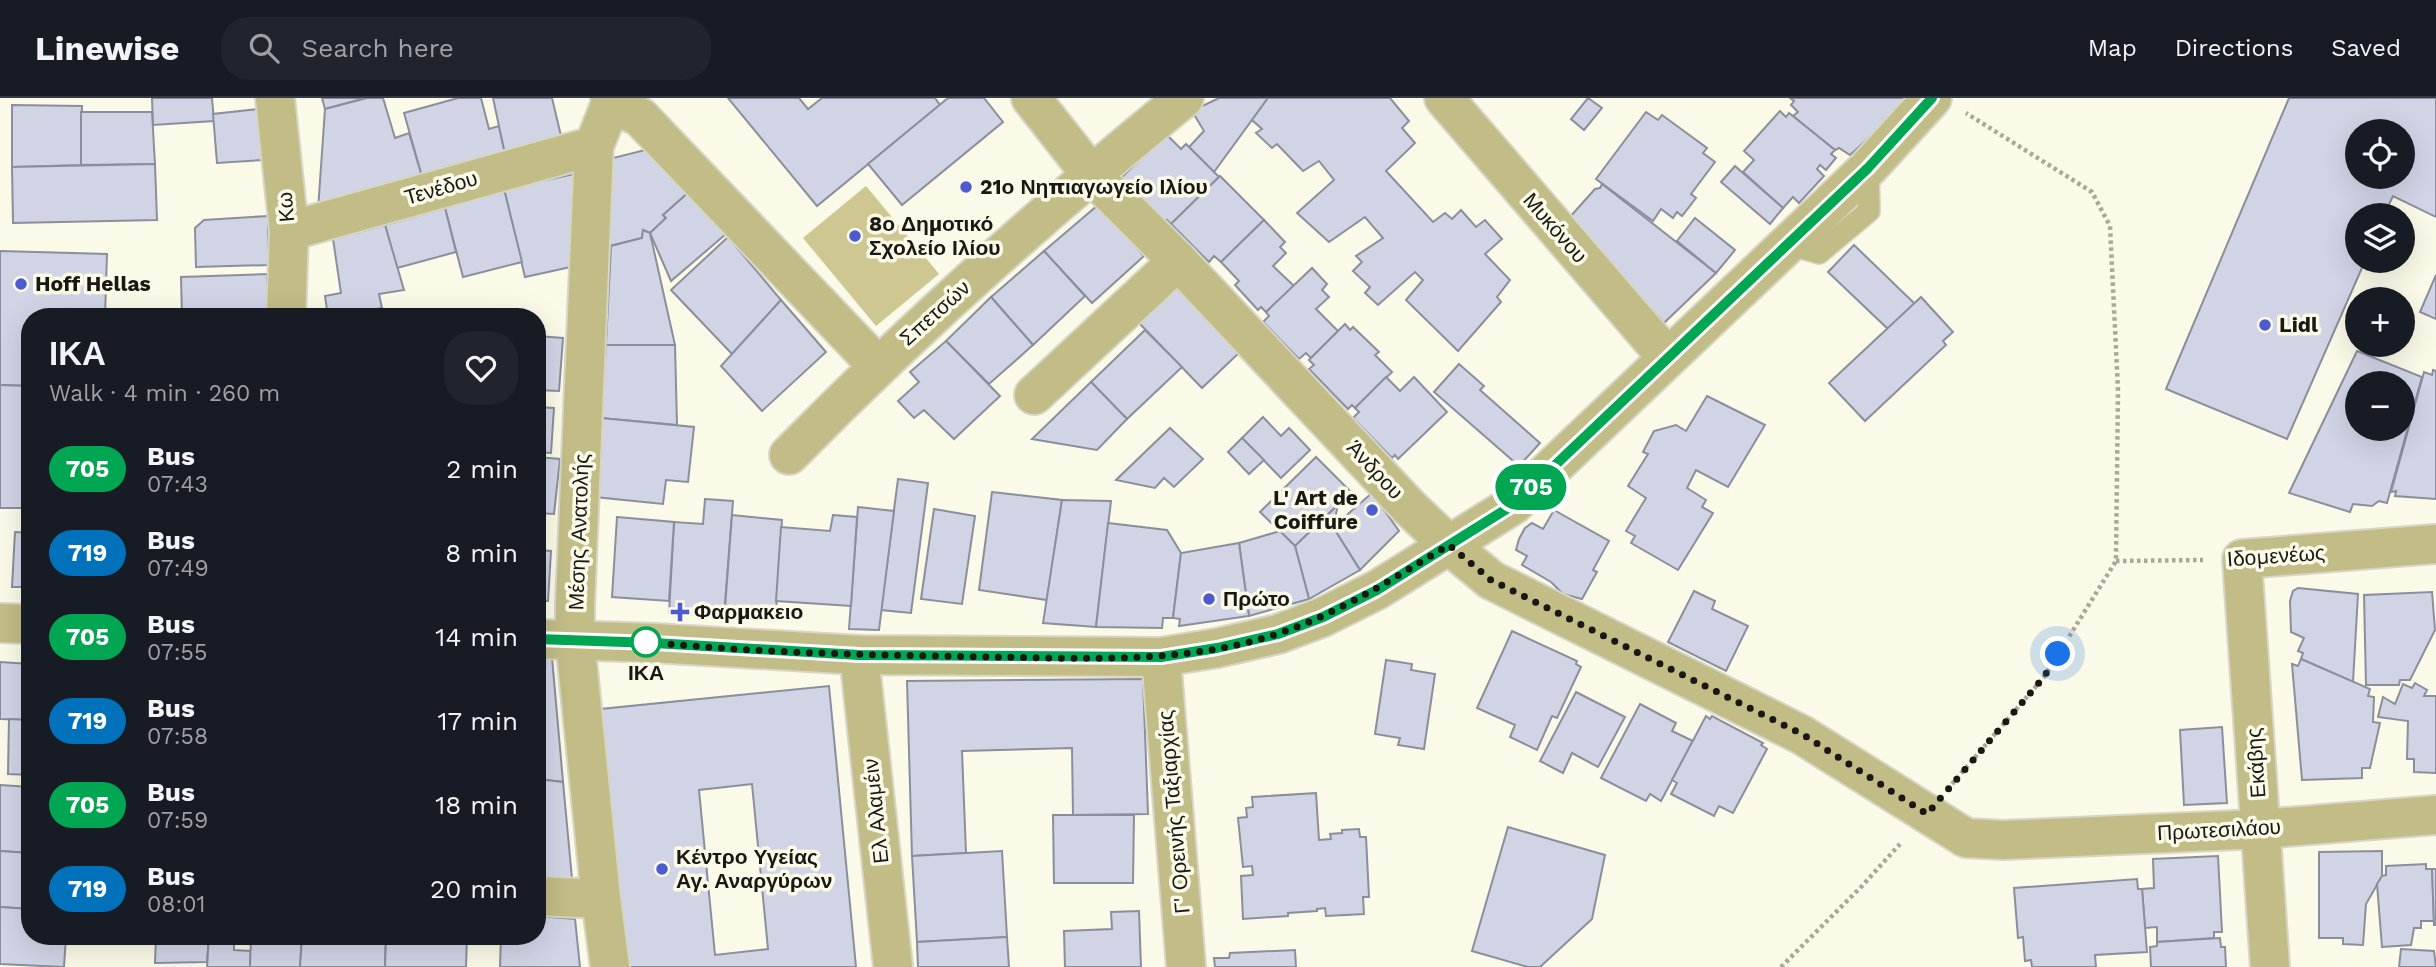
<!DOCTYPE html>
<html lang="en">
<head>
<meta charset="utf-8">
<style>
	:root { --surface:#171b24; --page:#20242c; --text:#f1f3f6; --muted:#9ea1a6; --line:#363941 }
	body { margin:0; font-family:"Work Sans",sans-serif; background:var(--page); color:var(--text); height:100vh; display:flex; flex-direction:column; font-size:26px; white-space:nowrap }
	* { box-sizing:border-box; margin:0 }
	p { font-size:23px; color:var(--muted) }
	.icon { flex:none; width:38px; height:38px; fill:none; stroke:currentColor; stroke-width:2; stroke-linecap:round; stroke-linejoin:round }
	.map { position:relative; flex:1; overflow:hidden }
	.sheet { position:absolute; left:21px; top:210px; width:525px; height:637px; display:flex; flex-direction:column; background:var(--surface); border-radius:28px; box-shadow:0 7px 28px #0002 }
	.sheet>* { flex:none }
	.badge { padding:0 14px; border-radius:23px; font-size:24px; line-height:46px }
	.tools { position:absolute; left:2345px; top:21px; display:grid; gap:14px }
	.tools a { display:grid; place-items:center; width:70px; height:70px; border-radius:50%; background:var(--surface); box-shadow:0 7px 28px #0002; font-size:35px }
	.you { position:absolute; width:35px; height:35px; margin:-18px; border:5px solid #fff; border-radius:50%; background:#1a73e8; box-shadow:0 0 0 10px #1a73e833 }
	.map>.badge { position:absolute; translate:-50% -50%; box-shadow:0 0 0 4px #fff }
	.round { display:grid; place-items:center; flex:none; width:74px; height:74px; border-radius:28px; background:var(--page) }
	.head { display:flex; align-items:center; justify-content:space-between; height:119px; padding:0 28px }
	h1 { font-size:33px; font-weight:700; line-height:52px }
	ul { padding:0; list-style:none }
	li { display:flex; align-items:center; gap:21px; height:84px; padding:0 28px }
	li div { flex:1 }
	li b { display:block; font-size:26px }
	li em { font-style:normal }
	li .badge { min-width:77px; font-weight:700; text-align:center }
	header { display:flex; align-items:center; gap:42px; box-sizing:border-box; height:98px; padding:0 35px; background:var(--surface); border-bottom:2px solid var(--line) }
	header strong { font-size:33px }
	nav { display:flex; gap:38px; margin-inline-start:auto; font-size:24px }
	.search { width:490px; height:63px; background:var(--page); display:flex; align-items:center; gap:18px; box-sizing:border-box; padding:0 24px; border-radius:28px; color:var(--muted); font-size:26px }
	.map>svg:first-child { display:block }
</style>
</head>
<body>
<header>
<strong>Linewise</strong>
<div class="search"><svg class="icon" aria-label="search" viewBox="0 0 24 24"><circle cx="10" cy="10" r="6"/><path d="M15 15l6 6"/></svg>Search here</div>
<nav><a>Map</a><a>Directions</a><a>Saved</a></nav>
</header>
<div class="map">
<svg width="2436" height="869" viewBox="0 0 2436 869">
	<rect width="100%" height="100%" fill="#fbf9e7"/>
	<path fill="#cec791" d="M866,88l73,88 -63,52 -73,-88z"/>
	<g fill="#d0d4e5" stroke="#8a8e9d" stroke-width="2" fill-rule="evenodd">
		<path d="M152,0h60l2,23 -61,4z"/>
		<path d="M322,0h40v1l-37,10z"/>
		<path d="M367,0h16l12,40 14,-5 14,47 -105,30 7,-101z"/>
		<path d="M458,0h23l8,31 10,-3 6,28 -82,26 -19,-67z"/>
		<path d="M493,0h59l10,42 -57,14z"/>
		<path d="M728,0h71l9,11 14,-11h113l5,7 -123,101z"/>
		<path d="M948,0h36l19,24 -101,83 -34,-41z"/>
		<path d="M1219,0h49l-54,74 -25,-25 15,-16 -12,-20z"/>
		<path d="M1268,0h122l19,23 -7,7 13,15 -29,28 47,51 12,-9 7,6 9,-9 15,17 9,-7 17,19 -17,15 25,26 -13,17 4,5 -43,49 -52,-51 17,-20 -8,-8 -37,33 -13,-12 5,-6 -17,-16 9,-9 -6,-6 27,-18 -18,-21 -36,25 -32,-29 37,-33 -15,-19 -16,10 -26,-27 -5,4 -16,-15 6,-4 -10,-9z"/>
		<path d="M1588,0l14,10 -18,22 -13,-11z"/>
		<path d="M1790,0h120l2,1 -62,56 -11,-7 -4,2 -42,-34 5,-4 -7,-7 3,-4z"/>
		<path d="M2289,0h147v119l-43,-21 -9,19h-27v46h8l-78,178 -121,-50zM2357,33h46v46h-46z"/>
		<path d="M12,7l70,1 -1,59 -69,2z"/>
		<path d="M259,11l4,51 -46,3 -4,-49z"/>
		<path d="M1780,13l6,6 3,-4 46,37 -4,4 5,4 -10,12 -6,-5 -3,4 7,7 -25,27 -6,-6 -10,11 -40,-36 11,-12 -10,-9z"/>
		<path d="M81,14h71l3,52 -74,1z"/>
		<path d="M1646,14l12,8 4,-5 45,33 -4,5 12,9 -24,32 5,4 -14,18 -5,-4 -4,6 -12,-9 -8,12 -57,-42z"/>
		<path d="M1166,36l15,15 5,-5 33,33 -48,47 -4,-4 -4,4 -43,-45z"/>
		<path d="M649,51l41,42 -27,24 3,3 -16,15 -7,-3 -1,8 -37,9 4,-88z"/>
		<path d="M155,66l2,56 -144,3 -1,-56z"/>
		<path d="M1735,68l48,42 -13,16 -49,-42z"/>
		<path d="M579,75l1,92 -55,12 -21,-88z"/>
		<path d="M1220,78l44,44 -43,42 -7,-6 -5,6 -38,-38z"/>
		<path d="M1602,86l114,89 -52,50 -95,-105 26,-29 5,-1z"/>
		<path d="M504,91l18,73 -59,15 -18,-69z"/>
		<path d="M690,93l36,43 -55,47 -21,-48 16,-15 -3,-3z"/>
		<path d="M1098,107l46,51 -52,47 -48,-52z"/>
		<path d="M445,110l11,44 -59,16 -12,-43z"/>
		<path d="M268,118l1,49 -73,2 -1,-39 9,-8z"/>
		<path d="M1695,120l40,32 -19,23 -39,-32z"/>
		<path d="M1264,122l21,22 -5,5 6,6 -13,13 21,20 -28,26 -5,-5 -3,3 -23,-25 4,-4 -18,-19z"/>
		<path d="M385,127l19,65 -25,4 3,14 -54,9 -3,-21 16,-3 -8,-54z"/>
		<path d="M643,132l7,3 25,112h-69l5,-99 31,-8z"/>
		<path d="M728,139l53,63 -49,54 -61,-64z"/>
		<path d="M1854,147l61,59 -26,26 -61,-58z"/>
		<path d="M0,153l107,3 -2,63h-75v69l-30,-1z"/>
		<path d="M1044,153l41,45 -52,49 -42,-48z"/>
		<path d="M1312,170l15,16 -5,6 7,7 -13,12 22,22 -27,27 -5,-5 -7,6 -36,-37 6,-6 -3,-4z"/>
		<path d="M267,176v43h-85l-1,-40z"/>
		<path d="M2436,177v44l-16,-7z"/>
		<path d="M1179,186l63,66 -40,38 -63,-65z"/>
		<path d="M991,199l42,48 -44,39 -43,-43z"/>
		<path d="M1921,199l32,35 -10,9 3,4 -81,76 -36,-38z"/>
		<path d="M781,202l45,52 -64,59 -41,-45z"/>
		<path d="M1345,226l5,6 3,-3 26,25 -4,3 17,17 -37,36 -3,-3 -4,4 -39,-40 5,-4 -5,-5z"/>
		<path d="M1145,232l37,37 -55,52 -36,-37z"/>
		<path d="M537,238l26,2 -4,53 -22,-1z"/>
		<path d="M946,243l54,55 -46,43 -30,-29 -10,8 -16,-17 21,-19 -9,-10z"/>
		<path d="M606,247h69l2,80 -76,-7z"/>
		<path d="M2357,253l65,26 -35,126 -8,-2 -7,5 -19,-2 -3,8 -61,-19zM2357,285h46v46h-46z"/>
		<path d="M1459,266l25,22 -4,4 60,53 -21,23 -85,-74z"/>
		<path d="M2433,272l3,1v128l-41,-3 1,-5 -5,1 33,-120 8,3z"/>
		<path d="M1386,279l14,14 14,-14 33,35 -49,47 -3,-4 -3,3 -39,-40 6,-6 -4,-4z"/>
		<path d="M1091,284l36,37 -30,31 -65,-11z"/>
		<path d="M0,287l30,1v122h-30z"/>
		<path d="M1707,298l58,29 -37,62 -32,-17 -9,18 19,12 -4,7 11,6 -35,57 -47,-27 4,-7 -9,-5 20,-33 -18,-12 20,-32 -5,-2 11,-21 22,-6 10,6z"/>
		<path d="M537,309l17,1 -3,45 -14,-1z"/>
		<path d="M1263,319l18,19 8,-8 21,22 -29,28 -39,-40z"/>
		<path d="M601,320l93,9 -6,55 -22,-2 -3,24 -68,-7z"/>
		<path d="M1170,330l33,31 -29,28 -10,-9 -9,10 -39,-8z"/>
		<path d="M1242,340l22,22 -15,14 -21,-22z"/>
		<path d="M537,359l23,2 -6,55 -17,-1z"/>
		<path d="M1316,359l35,35 -56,54 -35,-34z"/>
		<path d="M898,381l30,4 -17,130 -30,-3z"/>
		<path d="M992,394l70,8 -15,100 -68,-10z"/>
		<path d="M1372,395l27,38 -39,39 -27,-43z"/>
		<path d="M705,401l28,2 -9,115 -55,-3 5,-91 29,2z"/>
		<path d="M1062,402l49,1 -15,126 -53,-4z"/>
		<path d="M1338,407l-5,22 27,43 -51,29 -14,-53z"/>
		<path d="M858,409l36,4 -15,119 -30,-1z"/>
		<path d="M934,411l41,7 -13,88 -41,-5z"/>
		<path d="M1554,412l55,31 -16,29 4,2 -15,27 -19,-5 -12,-12 -29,-17 5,-9 -11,-6 3,-11 6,-11 7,-5 11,6z"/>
		<path d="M732,417l50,5 -6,91 -51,-3z"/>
		<path d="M833,417l24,2 -6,89 -75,-5 5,-74 49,4z"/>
		<path d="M617,419l57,5 -5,79 -57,-4z"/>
		<path d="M1108,425l59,7 14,23 -8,65h-10l-1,10 -66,-1z"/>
		<path d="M1280,433l15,15 14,53 -60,17 -10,-73z"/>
		<path d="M15,434l15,1v54h-18z"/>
		<path d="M1239,445l10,73 -70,10 1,-7 -7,-1 8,-65z"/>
		<path d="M537,452l14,1 -3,50h-11z"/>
		<path d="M2298,490l60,6 -5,88 -52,-23 2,-6 -5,-2 6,-13 -13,-6 -1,-31 3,-10z"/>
		<path d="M1694,493l21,10 -3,8 36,17 -22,45 -58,-29z"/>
		<path d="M2432,494l3,38 -25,50h-10l-1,5h-33l-2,-90z"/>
		<path d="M1512,533l65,30 -1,3 5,3 -24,51 -5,-2 -15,34 -27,-13 5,-12 -38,-17z"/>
		<path d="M537,559l15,1 11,124 -26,-3z"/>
		<path d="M2301,561l69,30 -2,7 6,1 -1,25 7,1 -10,45h-8v10l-60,2 -10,-116 6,2z"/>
		<path d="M1386,562l26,4 -1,6 24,4 -11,75 -26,-4 2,-7 -25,-4z"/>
		<path d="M0,564l30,2v56l-30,-1z"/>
		<path d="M1143,581l5,135 -75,1 -1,-67 -110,3 4,102 -54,3 -5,-175z"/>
		<path d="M2415,585l12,7 -3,6h12v77l-22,-1v-13h-7l1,-38 -30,-4 5,-20 12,7 8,-20 9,4z"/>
		<path d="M829,588l27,281h-229l-26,-258zM752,686l16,165 -53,6 -16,-165z"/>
		<path d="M1576,594l49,25 -27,50 -26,-14 -9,20 -23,-12z"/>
		<path d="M1640,606l36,19 -4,8 21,10 -32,60 -11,-7 -4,7 -45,-23z"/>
		<path d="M1706,618l4,3 2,-3 51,27 -2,2 6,4 -34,64 -14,-7 -5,10 -43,-22 6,-11 -5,-3z"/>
		<path d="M9,621l21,1v55l-22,-1z"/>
		<path d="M2222,629l5,76 -43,2 -4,-75z"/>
		<path d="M537,681l26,3 9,97 -35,-3z"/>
		<path d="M0,687l30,2v66l-30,-2z"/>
		<path d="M1316,695l3,47 12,-1 -1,-5 12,-1v-3l17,-1 1,8h6l3,60h-6l1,17 -38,2 -1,-8 -8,1v2l-29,2v3l-45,3 -2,-43 12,-1 -1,-9 -9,1 -5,-49 9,-1 -1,-9 7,-1 -1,-10z"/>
		<path d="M1053,717h81l-1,68h-79z"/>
		<path d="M1508,729l97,28 -13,64 -52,48h-12l-56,-16z"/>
		<path d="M0,753l30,2v56l-30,-2z"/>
		<path d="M1002,753l5,86 -90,5 -5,-86z"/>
		<path d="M2382,753v25l-16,28 -3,41 -20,-1v-6h-24v-86z"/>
		<path d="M2218,758l4,76h-8v6l-57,4v-15l-12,1 -3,-39 12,-1 -1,-29z"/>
		<path d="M2426,766v5h6l2,52h-13v7h-7l-3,17 -29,2 -5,-63 5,-8 4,-1v-9z"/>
		<path d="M2432,771h4v56h-2z"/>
		<path d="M2137,781l1,10h4l5,63 -52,3 1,12h-64l-1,-7 -6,1 -2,-24 -5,1 -4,-50z"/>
		<path d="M0,809l30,2v27h36l-2,31 -64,-3z"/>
		<path d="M1139,813l2,56h-76l-1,-36 48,-2 -1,-17z"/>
		<path d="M537,818l38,3 5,48h-80l1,-31h36z"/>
		<path d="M156,838h53l-2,26 -52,1z"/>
		<path d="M209,838h25v14l17,1 -1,16h-43z"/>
		<path d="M251,838h51l-2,31h-50z"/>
		<path d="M302,838h84l-1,31h-85z"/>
		<path d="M386,838h81l-1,31h-81z"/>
		<path d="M1007,839l2,30h-91l-1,-25z"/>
		<path d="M2220,840l1,9h4l1,20h-75l-1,-20 7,-1v-4z"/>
		<path d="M2401,851l33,2 2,16h-37z"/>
		<path d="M1295,852l1,17h-81l-1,-9h15l1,-5z"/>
	</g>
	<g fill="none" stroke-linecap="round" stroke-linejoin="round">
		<defs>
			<path id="service" d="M1787,146l32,9 50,-42 -1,-43"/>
			<g id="minor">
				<path d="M275,0l14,133 -3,86"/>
				<path d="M610,0l1,5 -17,43 -19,460v34l26,259 9,68"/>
				<path d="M1031,0l59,75 88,88 231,246 40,38 42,35 311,155 164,103 37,2 258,-11 175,-14"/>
				<path d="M1444,0l223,259"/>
				<path d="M611,5l29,14 237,248"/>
				<path d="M289,133l305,-85"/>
				<path d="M1034,297l144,-134"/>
				<path d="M789,357c125,-127 257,-245 395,-357"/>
				<path d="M859,557l34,312"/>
				<path d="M1161,559l25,310"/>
				<path d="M537,798l64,3"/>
				<path d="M2270,869l-28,-408 194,-15"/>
			</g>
			<g id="tertiary">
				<path d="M0,525l30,1"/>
				<path d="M537,541l117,4 205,12 302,2 56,-9 61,-14 45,-17 54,-27 136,-85 355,-337 64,-70"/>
			</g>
		</defs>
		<use href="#service" stroke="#d7d5c5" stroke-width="24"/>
		<use href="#minor" stroke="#d7d5c5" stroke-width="42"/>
		<use href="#tertiary" stroke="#d7d5c5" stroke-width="42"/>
		<g stroke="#a9a799" stroke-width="4.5" stroke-dasharray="3.5 3.5" stroke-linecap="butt">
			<path d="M2116,463l87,-1"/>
			<path d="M1952,686l92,-107 72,-116 2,-171 -8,-164 -18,-34 -126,-79"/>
			<path d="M1781,869l81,-81 38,-42"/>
		</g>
		<use href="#service" stroke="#c2bc86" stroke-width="21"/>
		<use href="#minor" stroke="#c2bc86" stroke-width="38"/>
		<use href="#tertiary" stroke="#c2bc86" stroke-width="38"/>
	</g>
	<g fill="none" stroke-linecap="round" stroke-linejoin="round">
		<defs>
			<path id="line" d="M537,541l117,4 205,12 302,2 56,-9 61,-14 45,-17 54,-27 136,-85 355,-337 64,-70"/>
		</defs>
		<use href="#line" stroke="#fff" stroke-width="16"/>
		<use href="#line" stroke="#00a651" stroke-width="10"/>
		<path stroke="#191812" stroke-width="7" stroke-dasharray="0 12.6" d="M646,544c113,11 226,13 339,15 99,1 200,8 295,-24 61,-21 114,-55 169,-88l42,35 311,154 125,80 117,-137 14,-23"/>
	</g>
	<g fill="#4e5acf" stroke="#fbf9e7" stroke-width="2.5">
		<circle cx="966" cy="89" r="7"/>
		<circle cx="855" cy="138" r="7"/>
		<circle cx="21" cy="186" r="7"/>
		<circle cx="2265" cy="227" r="7"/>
		<circle cx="1372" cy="412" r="7"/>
		<circle cx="1209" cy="501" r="7"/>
		<path d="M676.5 503.5h7v7h7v7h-7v7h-7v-7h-7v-7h7z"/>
		<circle cx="662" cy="771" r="7"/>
	</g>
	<circle fill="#fff" stroke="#00a651" stroke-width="3.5" cx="646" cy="544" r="14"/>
	<g text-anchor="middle" stroke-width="7" stroke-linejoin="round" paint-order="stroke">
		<g font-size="21" font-weight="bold" fill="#191812" stroke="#fbf9e7" text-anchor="start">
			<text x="980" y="96">21ο Νηπιαγωγείο Ιλίου</text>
			<text x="869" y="133">8ο Δημοτικό<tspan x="869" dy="24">Σχολείο Ιλίου</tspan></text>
			<text x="35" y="193">Hoff Hellas</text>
			<text x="2279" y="234">Lidl</text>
			<text x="1358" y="407" text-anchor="end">L' Art de<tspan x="1358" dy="24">Coiffure</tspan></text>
			<text x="1223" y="508">Πρώτο</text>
			<text x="694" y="521">Φαρμακειο</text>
			<text x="676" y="766">Κέντρο Υγείας<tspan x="676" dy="24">Αγ. Αναργύρων</tspan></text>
		</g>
		<g font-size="21" fill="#191812" stroke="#fbf9e7">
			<text transform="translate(441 90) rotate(-16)" y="7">Τενέδου</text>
			<text transform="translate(286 109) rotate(-95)" y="7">Κω</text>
			<text transform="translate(1555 130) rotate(49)" y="7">Μυκόνου</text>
			<text transform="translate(935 215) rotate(-42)" y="7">Σπετσών</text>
			<text transform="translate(1375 372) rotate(47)" y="7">Άνδρου</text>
			<text transform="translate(579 434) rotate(-88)" y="7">Μέσης Ανατολής</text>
			<text transform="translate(2276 458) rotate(-4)" y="7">Ιδομενέως</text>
			<text transform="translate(2256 665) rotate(-94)" y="7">Εκάβης</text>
			<text transform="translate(876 713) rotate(-96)" y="7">Ελ Αλαμέιν</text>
			<text transform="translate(1174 714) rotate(-95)" y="7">Γ' Ορεινής Ταξιαρχίας</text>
			<text transform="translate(2219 732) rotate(-3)" y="7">Πρωτεσιλάου</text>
		</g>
		<g font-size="21" font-weight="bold" fill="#191812" stroke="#fbf9e7">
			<text x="646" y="582">ΙΚΑ</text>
		</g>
	</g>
</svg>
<div class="tools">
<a><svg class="icon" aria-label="locate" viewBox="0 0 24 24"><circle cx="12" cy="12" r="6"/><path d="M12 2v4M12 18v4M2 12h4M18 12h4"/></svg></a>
<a><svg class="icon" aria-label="layers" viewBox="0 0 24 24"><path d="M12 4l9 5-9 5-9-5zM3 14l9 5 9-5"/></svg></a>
<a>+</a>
<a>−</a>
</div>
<div class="you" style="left:2058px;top:556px"></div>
<b class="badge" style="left:1531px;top:389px;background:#00a651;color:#fff">705</b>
<section class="sheet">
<div class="head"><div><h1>ΙΚΑ</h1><p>Walk · 4 min · 260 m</p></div><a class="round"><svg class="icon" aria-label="heart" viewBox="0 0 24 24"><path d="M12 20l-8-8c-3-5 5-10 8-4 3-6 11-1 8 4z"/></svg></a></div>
<ul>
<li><span class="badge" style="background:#00a651;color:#fff">705</span><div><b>Bus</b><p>07:43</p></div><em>2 min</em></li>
<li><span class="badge" style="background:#0072bc;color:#fff">719</span><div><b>Bus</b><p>07:49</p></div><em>8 min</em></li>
<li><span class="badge" style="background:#00a651;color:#fff">705</span><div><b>Bus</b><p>07:55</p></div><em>14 min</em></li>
<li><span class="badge" style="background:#0072bc;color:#fff">719</span><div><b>Bus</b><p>07:58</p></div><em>17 min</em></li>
<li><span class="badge" style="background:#00a651;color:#fff">705</span><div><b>Bus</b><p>07:59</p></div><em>18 min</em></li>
<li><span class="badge" style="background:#0072bc;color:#fff">719</span><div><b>Bus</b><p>08:01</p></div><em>20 min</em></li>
</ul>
</section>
</div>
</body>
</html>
